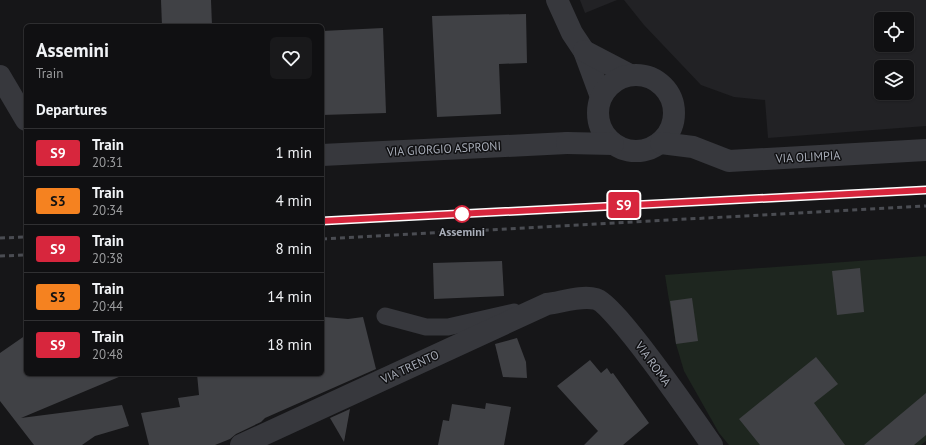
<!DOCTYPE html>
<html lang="en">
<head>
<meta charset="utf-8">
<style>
	:root { --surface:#101012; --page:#19191b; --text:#f1f3f6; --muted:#9c9d9f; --line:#303032 }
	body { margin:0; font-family:"PT Sans",sans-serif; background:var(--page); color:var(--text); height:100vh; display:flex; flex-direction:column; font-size:15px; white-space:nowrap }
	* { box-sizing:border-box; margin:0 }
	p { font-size:13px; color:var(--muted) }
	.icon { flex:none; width:22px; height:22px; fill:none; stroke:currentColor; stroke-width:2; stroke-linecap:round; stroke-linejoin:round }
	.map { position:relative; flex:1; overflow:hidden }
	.drawer { position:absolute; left:24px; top:24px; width:300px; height:352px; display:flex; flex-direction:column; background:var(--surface); border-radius:6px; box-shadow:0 1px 3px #0004,0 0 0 1px var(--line) }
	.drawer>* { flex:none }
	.badge { padding:0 8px; border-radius:3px; font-size:14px; line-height:26px }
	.buttons { position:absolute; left:874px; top:12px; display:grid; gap:8px }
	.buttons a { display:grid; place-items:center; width:40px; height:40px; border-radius:6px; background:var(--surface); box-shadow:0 1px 3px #0004,0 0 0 1px var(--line); font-size:20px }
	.map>.badge { position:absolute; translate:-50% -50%; box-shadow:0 0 0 2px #fff }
	h2 { padding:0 12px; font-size:15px; line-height:36px }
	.round { display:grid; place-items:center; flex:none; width:42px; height:42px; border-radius:6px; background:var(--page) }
	.overview { display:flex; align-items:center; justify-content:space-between; height:68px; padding:0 12px }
	h1 { font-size:19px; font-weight:600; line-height:30px }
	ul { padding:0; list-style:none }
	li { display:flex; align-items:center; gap:12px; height:48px; padding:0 12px; border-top:1px solid var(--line) }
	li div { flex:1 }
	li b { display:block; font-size:15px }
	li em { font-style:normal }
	li .badge { min-width:44px; font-weight:700; text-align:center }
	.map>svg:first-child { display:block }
</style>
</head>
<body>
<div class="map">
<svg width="926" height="445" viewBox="0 0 926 445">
	<rect width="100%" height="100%" fill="#161618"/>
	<g fill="#222225" fill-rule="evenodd">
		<path d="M580,0h37l-32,13z"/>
		<path d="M624,0h302v126l-158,12 -3,-38 -31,-3 -33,-12 -57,-60zM881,19h26v26h-26zM881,67h26v26h-26z"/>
	</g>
	<path fill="#1e261f" d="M926,256v185l-5,4h-192l-10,-12 -35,-62 -8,-27 -11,-69z"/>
	<g fill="#404145">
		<path d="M161,0h50l1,26h-50z"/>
		<path d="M526,14l1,49 -28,1 2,50 -64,3 -5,-101z"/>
		<path d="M383,28l3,85 -64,2v-84z"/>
		<path d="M502,261l2,35 -70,3 -1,-36z"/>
		<path d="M860,268l4,44 -27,3 -5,-44z"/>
		<path d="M692,298l6,43 -22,3 -6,-43z"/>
		<path d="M325,317l23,2 15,-2 13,52 -111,49 -4,4 -25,12 -6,5 -15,6h-66l-8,-32 39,-6 -2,-9 21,-3 -2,-21h125v-49h2z"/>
		<path d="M26,335v39h100l-105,44 101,-13 7,21 -34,10 -13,9h-48l-34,-44v-48z"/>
		<path d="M517,338l9,24 1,16 -24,-1 -8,-33z"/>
		<path d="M816,357l22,27 -24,19 31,42h-85l-21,-26z"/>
		<path d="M590,360l11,13 6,-5 4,6 2,-1 36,50 -26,22h-39l14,-14 -41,-45z"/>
		<path d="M926,393v42l-12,10h-50z"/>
		<path d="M486,403l25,4 -7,38h-66l5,-25 6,1 3,-17 33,5z"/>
		<path d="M350,409l-6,33 -14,-24z"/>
	</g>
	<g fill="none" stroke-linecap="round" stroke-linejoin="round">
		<path stroke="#37383d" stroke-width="17" d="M385,316l41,11h22l66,-15"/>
		<g stroke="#37383d" stroke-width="22">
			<path d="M0,76l26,44"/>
			<path d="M322,155l245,-12"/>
		</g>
		<g stroke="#37383d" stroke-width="22">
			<path d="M557,0l15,33 12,18 17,46"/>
			<path d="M584,51l46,24"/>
			<circle cx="636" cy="113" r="38"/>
			<path d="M567,143l46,1"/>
			<path d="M661,143l32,4 36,14 197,-11"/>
			<path d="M241,445l306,-141c15,-2 35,-9 49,-5 19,5 100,123 116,146"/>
		</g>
		<g stroke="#4a4c52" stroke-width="3" stroke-dasharray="5 4" stroke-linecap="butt">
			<path d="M322,221l604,-31"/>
			<path d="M0,238l26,-1"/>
			<path d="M322,239l604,-33"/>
			<path d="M0,256l26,-1"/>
		</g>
	</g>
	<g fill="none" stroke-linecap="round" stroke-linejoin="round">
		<defs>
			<path id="line" d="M322,221l604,-31"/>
		</defs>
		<use href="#line" stroke="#fff" stroke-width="9"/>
		<use href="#line" stroke="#d7263d" stroke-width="6"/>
	</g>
	<circle fill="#fff" stroke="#d7263d" stroke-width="2" cx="462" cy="214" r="8"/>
	<g text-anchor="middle" stroke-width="3" stroke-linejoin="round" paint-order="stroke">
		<g font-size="12" fill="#a8adb8" stroke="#111113">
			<text transform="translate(444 149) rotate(-3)" y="4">VIA GIORGIO ASPRONI</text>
			<text transform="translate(808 157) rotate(-3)" y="4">VIA OLIMPIA</text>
			<text transform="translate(653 364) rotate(54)" y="4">VIA ROMA</text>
			<text transform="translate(410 367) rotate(-25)" y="4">VIA TRENTO</text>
		</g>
		<g font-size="12" font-weight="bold" fill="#a8adb8" stroke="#111113">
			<text x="462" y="236">Assemini</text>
		</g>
	</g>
</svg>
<div class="buttons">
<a><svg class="icon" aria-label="locate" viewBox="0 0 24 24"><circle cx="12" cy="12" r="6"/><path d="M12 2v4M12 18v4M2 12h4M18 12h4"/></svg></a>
<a><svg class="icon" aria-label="layers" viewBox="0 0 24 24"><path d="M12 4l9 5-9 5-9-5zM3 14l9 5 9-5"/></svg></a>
</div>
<b class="badge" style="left:624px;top:205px;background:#d7263d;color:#fff">S9</b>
<section class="drawer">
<div class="overview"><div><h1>Assemini</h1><p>Train</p></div><a class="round"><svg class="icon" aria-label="heart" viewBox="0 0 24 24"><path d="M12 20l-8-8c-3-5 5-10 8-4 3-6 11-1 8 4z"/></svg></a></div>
<h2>Departures</h2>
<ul>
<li><span class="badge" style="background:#d7263d;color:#fff">S9</span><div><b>Train</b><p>20:31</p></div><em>1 min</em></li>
<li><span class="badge" style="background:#f58220;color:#111">S3</span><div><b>Train</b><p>20:34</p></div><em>4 min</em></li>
<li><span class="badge" style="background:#d7263d;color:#fff">S9</span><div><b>Train</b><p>20:38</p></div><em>8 min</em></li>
<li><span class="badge" style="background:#f58220;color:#111">S3</span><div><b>Train</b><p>20:44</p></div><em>14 min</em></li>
<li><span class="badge" style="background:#d7263d;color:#fff">S9</span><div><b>Train</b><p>20:48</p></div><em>18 min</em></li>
</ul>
</section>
</div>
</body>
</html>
